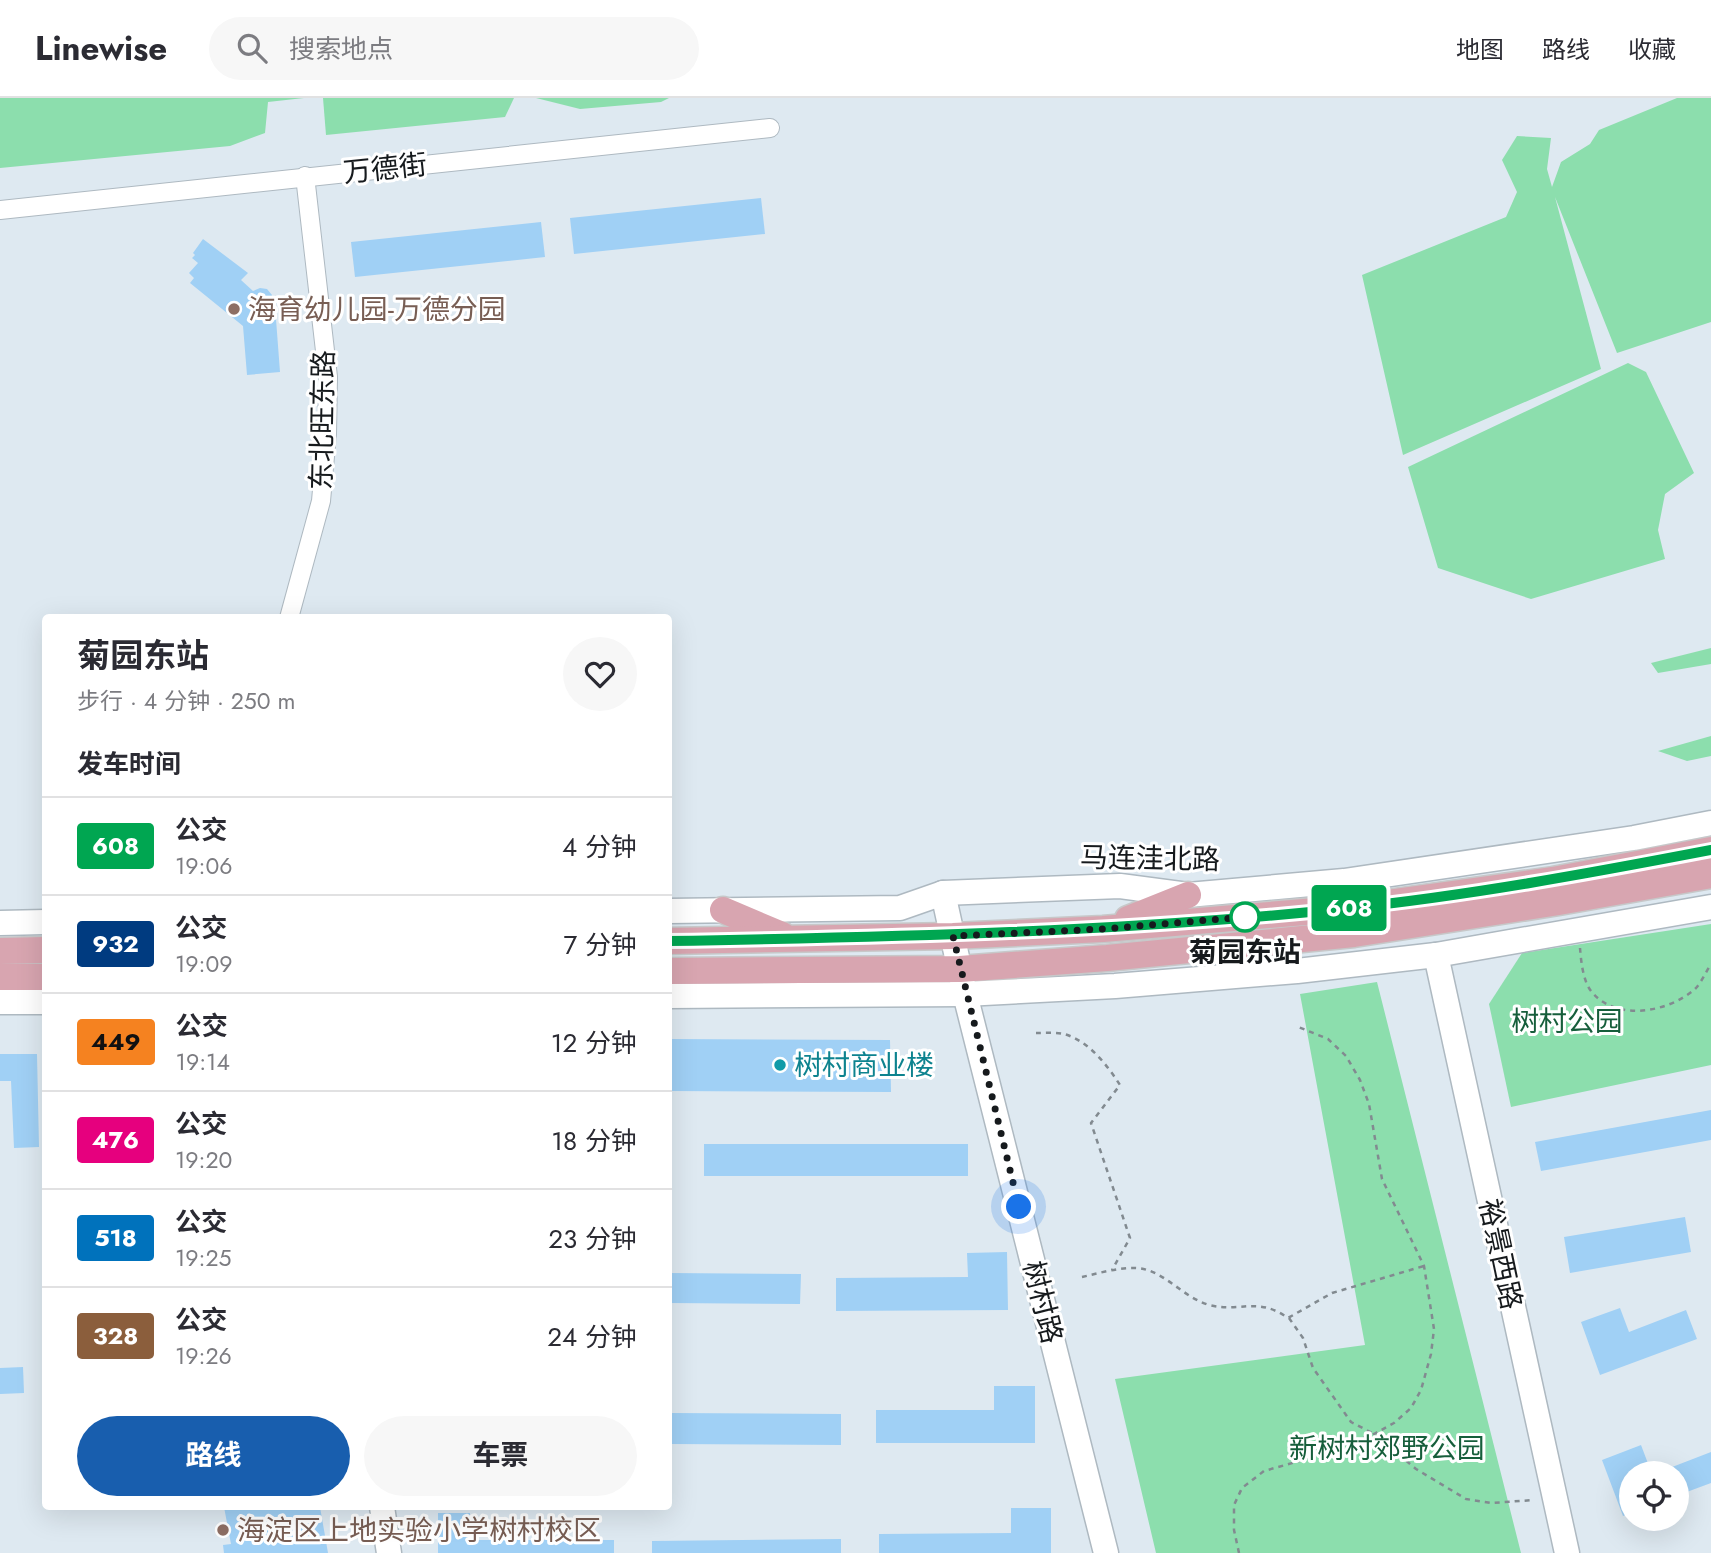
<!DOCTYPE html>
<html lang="zh">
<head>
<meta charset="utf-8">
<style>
	:root { --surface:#fff; --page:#f7f7f7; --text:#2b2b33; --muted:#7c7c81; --line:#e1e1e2; --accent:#185eae }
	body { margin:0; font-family:Jost,"Noto Sans SC",sans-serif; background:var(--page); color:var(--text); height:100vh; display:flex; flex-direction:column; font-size:26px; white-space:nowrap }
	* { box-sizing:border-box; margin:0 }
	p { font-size:23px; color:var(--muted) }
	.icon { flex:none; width:38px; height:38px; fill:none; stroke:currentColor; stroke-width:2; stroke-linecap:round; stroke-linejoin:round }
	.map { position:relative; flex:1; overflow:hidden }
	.panel { position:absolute; left:42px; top:516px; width:630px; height:896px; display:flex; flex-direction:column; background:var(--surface); border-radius:7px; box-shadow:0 7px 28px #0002 }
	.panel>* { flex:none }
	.badge { padding:0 14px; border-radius:5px; font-size:24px; line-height:46px }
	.buttons { position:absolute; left:1619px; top:1363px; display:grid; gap:14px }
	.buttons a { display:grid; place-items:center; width:70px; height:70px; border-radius:50%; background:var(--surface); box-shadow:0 7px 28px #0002; font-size:35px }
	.you { position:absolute; width:35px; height:35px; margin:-18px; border:5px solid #fff; border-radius:50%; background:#1a73e8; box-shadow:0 0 0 10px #1a73e833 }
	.map>.badge { position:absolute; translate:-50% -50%; box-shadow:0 0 0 4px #fff }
	h2 { padding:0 35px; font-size:26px; line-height:63px }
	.round { display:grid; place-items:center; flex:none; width:74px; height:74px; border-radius:37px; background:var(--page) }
	.headline { display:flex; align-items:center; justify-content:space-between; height:119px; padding:0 35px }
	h1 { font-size:33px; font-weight:700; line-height:52px }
	.action { display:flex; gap:14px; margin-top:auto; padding:14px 35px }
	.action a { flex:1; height:80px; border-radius:42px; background:var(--accent); color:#fff; font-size:28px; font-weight:700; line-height:80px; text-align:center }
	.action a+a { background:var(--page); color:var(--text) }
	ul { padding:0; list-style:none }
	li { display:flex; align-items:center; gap:21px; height:98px; padding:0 35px; border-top:2px solid var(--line) }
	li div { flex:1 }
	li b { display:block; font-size:26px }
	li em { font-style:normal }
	li .badge { min-width:77px; font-weight:700; text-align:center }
	header { display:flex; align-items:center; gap:42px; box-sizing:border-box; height:98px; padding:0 35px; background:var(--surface); border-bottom:2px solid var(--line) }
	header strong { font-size:33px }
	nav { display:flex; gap:38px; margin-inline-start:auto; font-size:24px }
	.search { width:490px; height:63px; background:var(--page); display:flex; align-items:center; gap:18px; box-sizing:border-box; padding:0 24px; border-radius:38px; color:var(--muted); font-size:26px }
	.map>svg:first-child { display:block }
</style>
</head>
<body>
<header>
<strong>Linewise</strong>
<div class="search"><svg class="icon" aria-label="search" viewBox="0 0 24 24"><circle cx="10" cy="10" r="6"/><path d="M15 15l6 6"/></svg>搜索地点</div>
<nav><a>地图</a><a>路线</a><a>收藏</a></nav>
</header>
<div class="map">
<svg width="1711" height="1455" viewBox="0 0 1711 1455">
	<rect width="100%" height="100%" fill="#dee9f1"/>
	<g fill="#8cdead">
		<path d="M0,0h304l-36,4 -3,31 -35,13 -230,22z"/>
		<path d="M323,0h191l-9,19 -179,18z"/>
		<path d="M536,0h133l-8,4 -81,7z"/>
		<path d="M1677,0h34v224l-94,31 -62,-156 46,172 -198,86 -41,-180 144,-58 11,-25 -15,-32 15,-24 34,2 -4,31 5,18 9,-25 29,-18 9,-14z"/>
		<path d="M1628,265l18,9 48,101 -29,21 -7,36 7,29 -134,40 -93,-31 -30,-101z"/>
		<path d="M1711,550v16l-53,9 -7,-10z"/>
		<path d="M1711,638v20l-24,5 -29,-10z"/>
		<path d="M1711,826v141l-200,42 -22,-103 33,-51z"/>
		<path d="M1377,884l144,571h-365l-41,-174 250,-34 -65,-351z"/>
	</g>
	<g fill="#a0d0f5">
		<path d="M761,100l4,36 -191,20 -4,-36z"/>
		<path d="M541,124l4,35 -190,20 -4,-35z"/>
		<path d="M203,141l45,34 -7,7 12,11 7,-3 7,1 5,6 -2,5 5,6 5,66 -33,3 -4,-49 -53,-43 4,-5 -5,-5 9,-10 -6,-5 3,-3 -2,-2z"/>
		<path d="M668,941l222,1 1,52 -223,-1z"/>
		<path d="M0,956h37l2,93 -25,1 -3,-67h-11z"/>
		<path d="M1711,1012v30l-170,31 -6,-29z"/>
		<rect x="704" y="1046" width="264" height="32"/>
		<path d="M1685,1119l6,35 -121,21 -6,-36z"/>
		<path d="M1007,1154l1,58 -172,1v-33l132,-1 -1,-24z"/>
		<path d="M668,1175l133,1 -1,30 -132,-1z"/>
		<path d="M1620,1210l9,24 57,-22 11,29 -97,36 -19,-53z"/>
		<path d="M23,1269l1,26 -24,1v-26z"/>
		<path d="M994,1288h41v57h-159v-33h118z"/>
		<path d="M668,1315l173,1v31l-173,-1z"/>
		<path d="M1641,1347l11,29h-21v39l-8,3 -21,-56z"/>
		<path d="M1711,1354v31l-35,13v-22h-22z"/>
		<path d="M224,1409h96l8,46h-104l-1,-8 8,-1z"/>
		<path d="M1011,1410h40v45h-172v-19l132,-1z"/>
		<path d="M438,1415h32v27h144v13h-176z"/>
		<path d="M841,1441v14h-189v-12z"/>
	</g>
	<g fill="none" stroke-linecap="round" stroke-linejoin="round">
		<defs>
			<g id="street">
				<path d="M0,112l770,-82"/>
				<path d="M289,520l32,-117 6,-67 1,-57 -23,-201"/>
			</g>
			<g id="secondary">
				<path d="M943,795l22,101 141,559"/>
				<path d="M668,813l232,-3 43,-15 177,-7 68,9 156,-14 290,-43 77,-15"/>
				<path d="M0,825l46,-1"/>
				<path d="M1436,857l131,598"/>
				<path d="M668,898l297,-2 150,-8 182,-15 139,-16 275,-48"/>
				<path d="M0,904h46"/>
				<path d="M382,1409l7,46"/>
			</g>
			<g id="primary">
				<path d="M723,812l59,25"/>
				<path d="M1128,821l60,-24"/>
				<path d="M668,843l285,-5 150,-7 249,-21 201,-28 158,-30"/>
				<path d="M0,853l46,-1"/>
				<path d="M668,873l292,-2 147,-11 247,-24 205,-32 152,-27"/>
				<path d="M0,879h46"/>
			</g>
		</defs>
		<use href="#street" stroke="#aeb9c1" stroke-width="20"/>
		<use href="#secondary" stroke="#aeb9c1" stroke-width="27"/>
		<use href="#primary" stroke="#c7c8c9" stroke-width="29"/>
		<g stroke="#828a90" stroke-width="2.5" stroke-dasharray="5 5" stroke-linecap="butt">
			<path d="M1580,850c1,13 3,33 11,43 24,31 78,22 105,-3 6,-7 10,-16 15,-24"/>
			<path d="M1036,935c9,0 20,-1 28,1 25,7 43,31 56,51l-29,38 39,115 -18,32"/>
			<path d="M1082,1179c18,-4 37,-10 55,-9 27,2 45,29 72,37 31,8 48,-9 79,13l44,-25 92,-27"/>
			<path d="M1289,1220l14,20 10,30 38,54 23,12 42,35 50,30 25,4 43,-3"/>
			<path d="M1239,1455l-5,-23v-25l8,-17 22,-17 32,-9 78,-28 20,-11 17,-15 10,-18 10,-36 3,-25 -10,-63 -42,-87 -13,-75 -9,-24 -14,-24 -18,-17 -32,-13"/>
		</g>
		<use href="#street" stroke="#fff" stroke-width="18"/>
		<use href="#secondary" stroke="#fff" stroke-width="24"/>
		<use href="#primary" stroke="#d8a5b0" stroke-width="26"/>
	</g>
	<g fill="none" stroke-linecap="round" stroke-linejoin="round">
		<defs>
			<path id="line" d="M668,843c229,-4 455,-9 682,-33 122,-13 241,-35 361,-58"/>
		</defs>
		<use href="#line" stroke="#fff" stroke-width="16"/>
		<use href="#line" stroke="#00a651" stroke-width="10"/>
		<path stroke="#161a1d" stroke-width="7" stroke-dasharray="0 12.6" d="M1019,1109l-66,-271 150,-7 142,-12"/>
	</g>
	<g fill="#8d6e63" stroke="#fff" stroke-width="2.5">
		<circle cx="234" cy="211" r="7"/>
		<circle cx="223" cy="1432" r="7"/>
	</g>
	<circle fill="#fff" stroke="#00a651" stroke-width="3.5" cx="1245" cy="819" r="14"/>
	<circle fill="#0f9aa8" stroke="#fff" stroke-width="2.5" cx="780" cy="967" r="7"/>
	<g text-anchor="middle" stroke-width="6" stroke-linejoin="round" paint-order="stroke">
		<g font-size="28" fill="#161a1d" stroke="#fff">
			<text transform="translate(385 70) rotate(-6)" y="10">万德街</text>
			<text transform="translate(322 322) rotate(-89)" y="10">东北旺东路</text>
			<text transform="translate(1150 760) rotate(1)" y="10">马连洼北路</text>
			<text transform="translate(1501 1156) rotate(78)" y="10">裕景西路</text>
			<text transform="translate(1043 1204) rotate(76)" y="10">树村路</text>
		</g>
		<g font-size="28" fill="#785e54" stroke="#fff" text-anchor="start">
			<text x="248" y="221">海育幼儿园-万德分园</text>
			<text x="237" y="1442">海淀区上地实验小学树村校区</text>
		</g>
		<g font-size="28" font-weight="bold" fill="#161a1d" stroke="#fff">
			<text x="1245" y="864">菊园东站</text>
		</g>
		<g font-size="28" fill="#165e3b" stroke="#fff">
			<text x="1567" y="933">树村公园</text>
			<text x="1387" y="1360">新树村郊野公园</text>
		</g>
		<g font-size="28" fill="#0d838f" stroke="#fff" text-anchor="start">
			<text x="794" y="977">树村商业楼</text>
		</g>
	</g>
</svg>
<div class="buttons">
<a><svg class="icon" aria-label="locate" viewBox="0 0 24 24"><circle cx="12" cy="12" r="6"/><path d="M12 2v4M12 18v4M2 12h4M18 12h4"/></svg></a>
</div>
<div class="you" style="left:1019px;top:1109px"></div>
<b class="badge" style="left:1349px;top:810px;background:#00a651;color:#fff">608</b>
<section class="panel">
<div class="headline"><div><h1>菊园东站</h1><p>步行 · 4 分钟 · 250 m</p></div><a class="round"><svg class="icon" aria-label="heart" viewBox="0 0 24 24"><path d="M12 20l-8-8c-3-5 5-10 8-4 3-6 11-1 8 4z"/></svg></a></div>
<h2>发车时间</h2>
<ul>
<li><span class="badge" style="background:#00a651;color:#fff">608</span><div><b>公交</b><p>19:06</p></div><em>4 分钟</em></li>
<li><span class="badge" style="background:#003b80;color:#fff">932</span><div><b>公交</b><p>19:09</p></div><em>7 分钟</em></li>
<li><span class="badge" style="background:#f58220;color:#111">449</span><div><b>公交</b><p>19:14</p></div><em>12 分钟</em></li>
<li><span class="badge" style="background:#e6007e;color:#fff">476</span><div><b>公交</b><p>19:20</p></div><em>18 分钟</em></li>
<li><span class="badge" style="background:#0072bc;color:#fff">518</span><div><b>公交</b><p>19:25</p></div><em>23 分钟</em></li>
<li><span class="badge" style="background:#8b5e3c;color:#fff">328</span><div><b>公交</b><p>19:26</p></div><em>24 分钟</em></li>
</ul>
<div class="action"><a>路线</a><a>车票</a></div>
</section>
</div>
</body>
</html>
